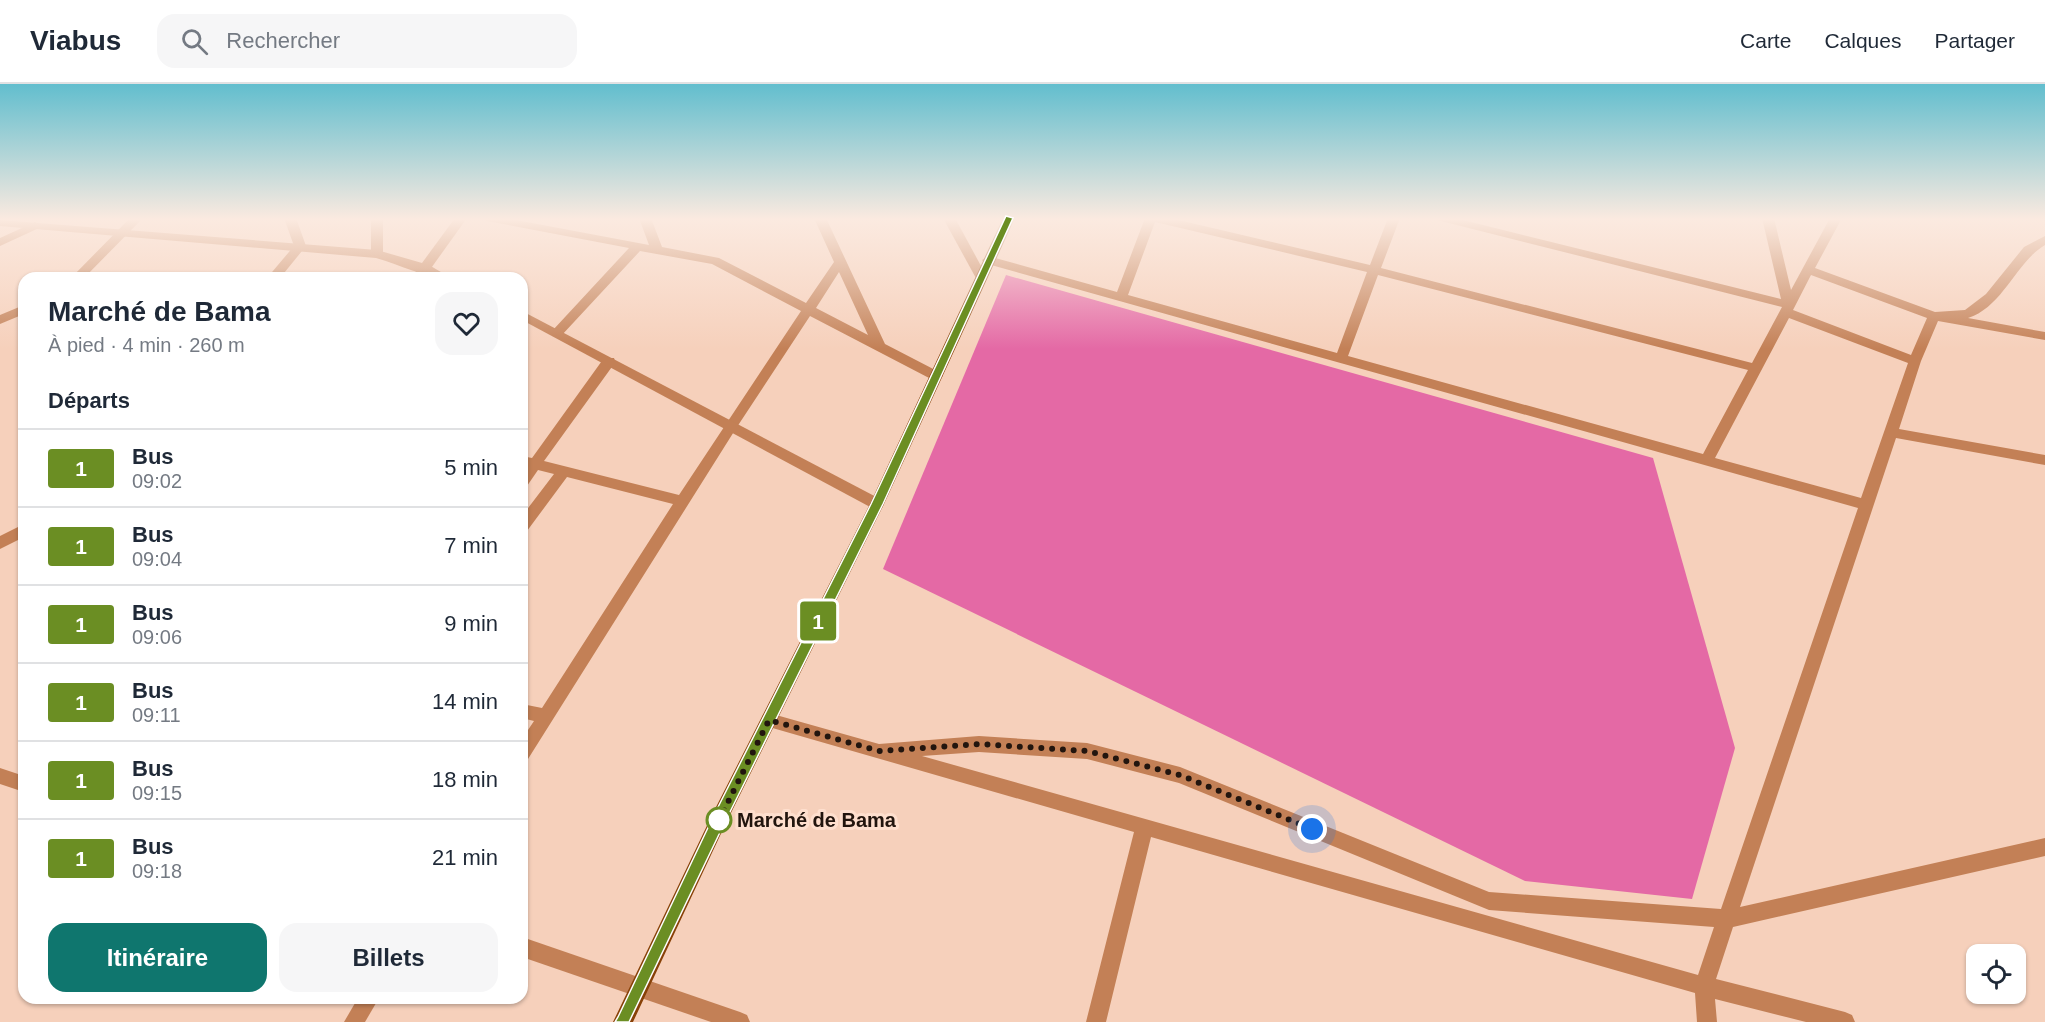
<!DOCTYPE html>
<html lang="fr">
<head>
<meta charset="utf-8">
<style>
	:root { --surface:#fff; --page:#f6f6f7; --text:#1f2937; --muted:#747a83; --line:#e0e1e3; --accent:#0f766e }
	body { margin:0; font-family:Arial,sans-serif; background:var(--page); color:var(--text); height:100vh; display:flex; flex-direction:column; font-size:22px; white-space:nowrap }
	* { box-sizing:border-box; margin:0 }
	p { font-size:20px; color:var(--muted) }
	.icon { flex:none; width:33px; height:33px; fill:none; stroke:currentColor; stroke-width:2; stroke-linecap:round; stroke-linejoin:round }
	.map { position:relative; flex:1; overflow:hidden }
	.details { position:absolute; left:18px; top:188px; width:510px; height:732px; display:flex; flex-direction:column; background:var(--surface); border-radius:18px; box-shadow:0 2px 4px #0004 }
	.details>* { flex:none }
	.badge { padding:0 12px; border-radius:4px; font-size:21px; line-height:39px }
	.buttons { position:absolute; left:1966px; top:860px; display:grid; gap:12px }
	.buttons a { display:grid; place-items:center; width:60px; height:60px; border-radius:12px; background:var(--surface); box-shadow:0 2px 4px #0004; font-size:30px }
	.you { position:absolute; width:30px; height:30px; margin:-15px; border:4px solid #fff; border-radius:50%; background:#1a73e8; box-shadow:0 0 0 9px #1a73e833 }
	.map>.badge { position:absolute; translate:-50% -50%; box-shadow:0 0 0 3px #fff }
	h2 { padding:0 30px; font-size:22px; line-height:54px }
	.round { display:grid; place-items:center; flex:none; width:63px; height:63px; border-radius:18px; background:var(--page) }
	.headline { display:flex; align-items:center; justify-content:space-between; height:102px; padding:0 30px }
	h1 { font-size:28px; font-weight:700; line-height:45px }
	.action { display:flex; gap:12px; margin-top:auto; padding:12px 30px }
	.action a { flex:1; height:69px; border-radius:18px; background:var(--accent); color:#fff; font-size:24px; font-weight:700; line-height:69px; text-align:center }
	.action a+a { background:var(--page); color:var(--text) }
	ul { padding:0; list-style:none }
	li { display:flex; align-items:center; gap:18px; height:78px; padding:0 30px; border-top:2px solid var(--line) }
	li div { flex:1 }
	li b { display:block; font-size:22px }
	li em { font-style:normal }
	li .badge { min-width:66px; font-weight:700; text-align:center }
	header { display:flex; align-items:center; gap:36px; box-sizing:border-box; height:84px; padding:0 30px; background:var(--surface); border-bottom:2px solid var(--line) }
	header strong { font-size:28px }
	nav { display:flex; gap:33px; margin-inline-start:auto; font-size:21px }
	.search { width:420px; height:54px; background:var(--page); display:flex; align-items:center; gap:15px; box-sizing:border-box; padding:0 21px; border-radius:18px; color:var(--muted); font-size:22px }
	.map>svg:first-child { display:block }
</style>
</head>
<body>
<header>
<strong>Viabus</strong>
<div class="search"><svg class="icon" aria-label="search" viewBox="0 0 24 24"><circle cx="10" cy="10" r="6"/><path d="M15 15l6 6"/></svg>Rechercher</div>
<nav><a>Carte</a><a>Calques</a><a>Partager</a></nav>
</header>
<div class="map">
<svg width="2045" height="938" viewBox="0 0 2045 938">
	<rect width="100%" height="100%" fill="#f6d0bb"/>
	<path fill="#e469a5" d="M1006,191l647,183 82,290 -43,151 -167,-18 -642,-312z"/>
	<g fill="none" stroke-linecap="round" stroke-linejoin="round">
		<g fill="#c38056" fill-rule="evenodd">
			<path d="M130,134h13l-59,60h-13z"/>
			<path d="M284,134h12l10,28 -26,32h-13l27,-32z"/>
			<path d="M371,134h12v36l-6,4 -6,-4z"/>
			<path d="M455,134h12l-43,60h-13z"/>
			<path d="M481,134h25l143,27 -10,-27h12l11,29 57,11 87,45 28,-41 -20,-44h12l59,126 56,29 2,3 -7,5 -5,-2 -121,-63 -75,114 -207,329 -6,3v-23l12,-18 -12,-3v-14l20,4 131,-204 -106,-27 -40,54 -5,2v-17l32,-42 -16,-4 -11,16 -5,1v-16l3,-4 -3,-1v-10l10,2 72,-100h10l1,3 -1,3 -70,97 135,34 122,-184 -89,-47 -72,-13 -79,85h-8l-2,-3 2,-3 76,-82 -142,-27zM839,188l29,63 -52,-27z"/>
			<path d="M943,134h12l32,59 -2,3h-8z"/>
			<path d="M1145,134h25l200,47 18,-47h12l-19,50 371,95 30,-56 -345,-87 -2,-2h20l326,81 -19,-81h12l17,72 39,-72h12l-27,50 120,44 30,-2 21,-16 38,-47 21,-11v9c-29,17 -42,62 -77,73l77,14v8l-107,-19 -17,40 -22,68 146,26v10l-149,-27 -156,469 305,-69v18l-312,71 -17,52 129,33 7,3 3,7h-49l-91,-23 2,23h-20l-2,-29 -544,-156 -45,185h-20l48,-190 -365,-105 -6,-2 -2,-5 2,-5 6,-2 110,31 100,-8 108,7 93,24 309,125 232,17 137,-401 -874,-245 -2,-3 6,-4 129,36zM1155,138l212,50 -30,81 -209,-58zM1378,191l370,95 -45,84 -355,-98zM1811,191l116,43 -16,37 -118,-45zM1789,234l119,45 -47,135 -146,-40zM979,668l108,7 92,24 310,127 225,17 -16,48 -776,-219z"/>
			<path d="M35,138l6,4 -2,2 -39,18v-8z"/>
			<path d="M24,221v9l-24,10v-9z"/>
			<path d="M24,440v13l-24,12v-13z"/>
			<path d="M0,684l24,8v16l-24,-8z"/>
			<path d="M522,853l218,75 7,3 3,7h-39l-189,-65z"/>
			<path d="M358,914h21l-14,24h-21z"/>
		</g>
		<g fill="#c38056" fill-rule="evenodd">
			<path d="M0,136l377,30 52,15 22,13c-25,0 -51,-13 -75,-20l-376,-32z"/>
			<path d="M522,227l360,189 2,4 -2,4h-10l-350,-188z"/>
		</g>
		<path fill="#884107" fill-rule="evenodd" d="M1003,134h12l-131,286 -159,321 -92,197h-20l100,-209 157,-309z"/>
	</g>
	<linearGradient id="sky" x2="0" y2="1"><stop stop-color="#62bece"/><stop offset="0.51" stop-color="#fbeae0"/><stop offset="1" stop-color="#fbeae0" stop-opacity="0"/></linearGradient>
	<rect width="2045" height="265" fill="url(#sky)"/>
	<path fill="#6b8e23" stroke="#fff" stroke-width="1.5" d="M1006,132l7,2 -130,286 -159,320 -95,198h-14l3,-5 96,-202 157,-311z"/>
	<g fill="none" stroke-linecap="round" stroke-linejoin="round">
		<path stroke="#22150e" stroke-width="6" stroke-dasharray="0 10.8" d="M719,736l50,-100 110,31 100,-7 108,7 93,24 132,54"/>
	</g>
	<circle fill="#fff" stroke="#6b8e23" stroke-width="3" cx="719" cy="736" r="12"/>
	<g text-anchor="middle" stroke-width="6" stroke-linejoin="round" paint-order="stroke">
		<g font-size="20" font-weight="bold" fill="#22150e" stroke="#fedfce" text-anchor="start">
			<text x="737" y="743">Marché de Bama</text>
		</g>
	</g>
</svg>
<div class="buttons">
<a><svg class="icon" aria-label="locate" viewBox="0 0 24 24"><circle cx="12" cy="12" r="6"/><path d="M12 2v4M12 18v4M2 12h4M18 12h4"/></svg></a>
</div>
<div class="you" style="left:1312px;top:745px"></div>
<b class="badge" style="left:818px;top:537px;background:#6b8e23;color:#fff">1</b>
<section class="details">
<div class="headline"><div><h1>Marché de Bama</h1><p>À pied · 4 min · 260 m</p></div><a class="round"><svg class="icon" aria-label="heart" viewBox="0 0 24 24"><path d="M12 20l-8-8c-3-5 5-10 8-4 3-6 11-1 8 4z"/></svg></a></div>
<h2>Départs</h2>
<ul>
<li><span class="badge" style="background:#6b8e23;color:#fff">1</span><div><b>Bus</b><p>09:02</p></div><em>5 min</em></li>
<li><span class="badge" style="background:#6b8e23;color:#fff">1</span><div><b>Bus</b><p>09:04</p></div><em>7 min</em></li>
<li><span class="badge" style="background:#6b8e23;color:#fff">1</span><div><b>Bus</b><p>09:06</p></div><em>9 min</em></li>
<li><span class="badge" style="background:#6b8e23;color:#fff">1</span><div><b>Bus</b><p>09:11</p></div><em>14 min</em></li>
<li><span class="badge" style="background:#6b8e23;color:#fff">1</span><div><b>Bus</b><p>09:15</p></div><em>18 min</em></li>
<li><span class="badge" style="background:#6b8e23;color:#fff">1</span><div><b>Bus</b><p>09:18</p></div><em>21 min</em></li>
</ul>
<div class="action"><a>Itinéraire</a><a>Billets</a></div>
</section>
</div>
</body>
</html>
